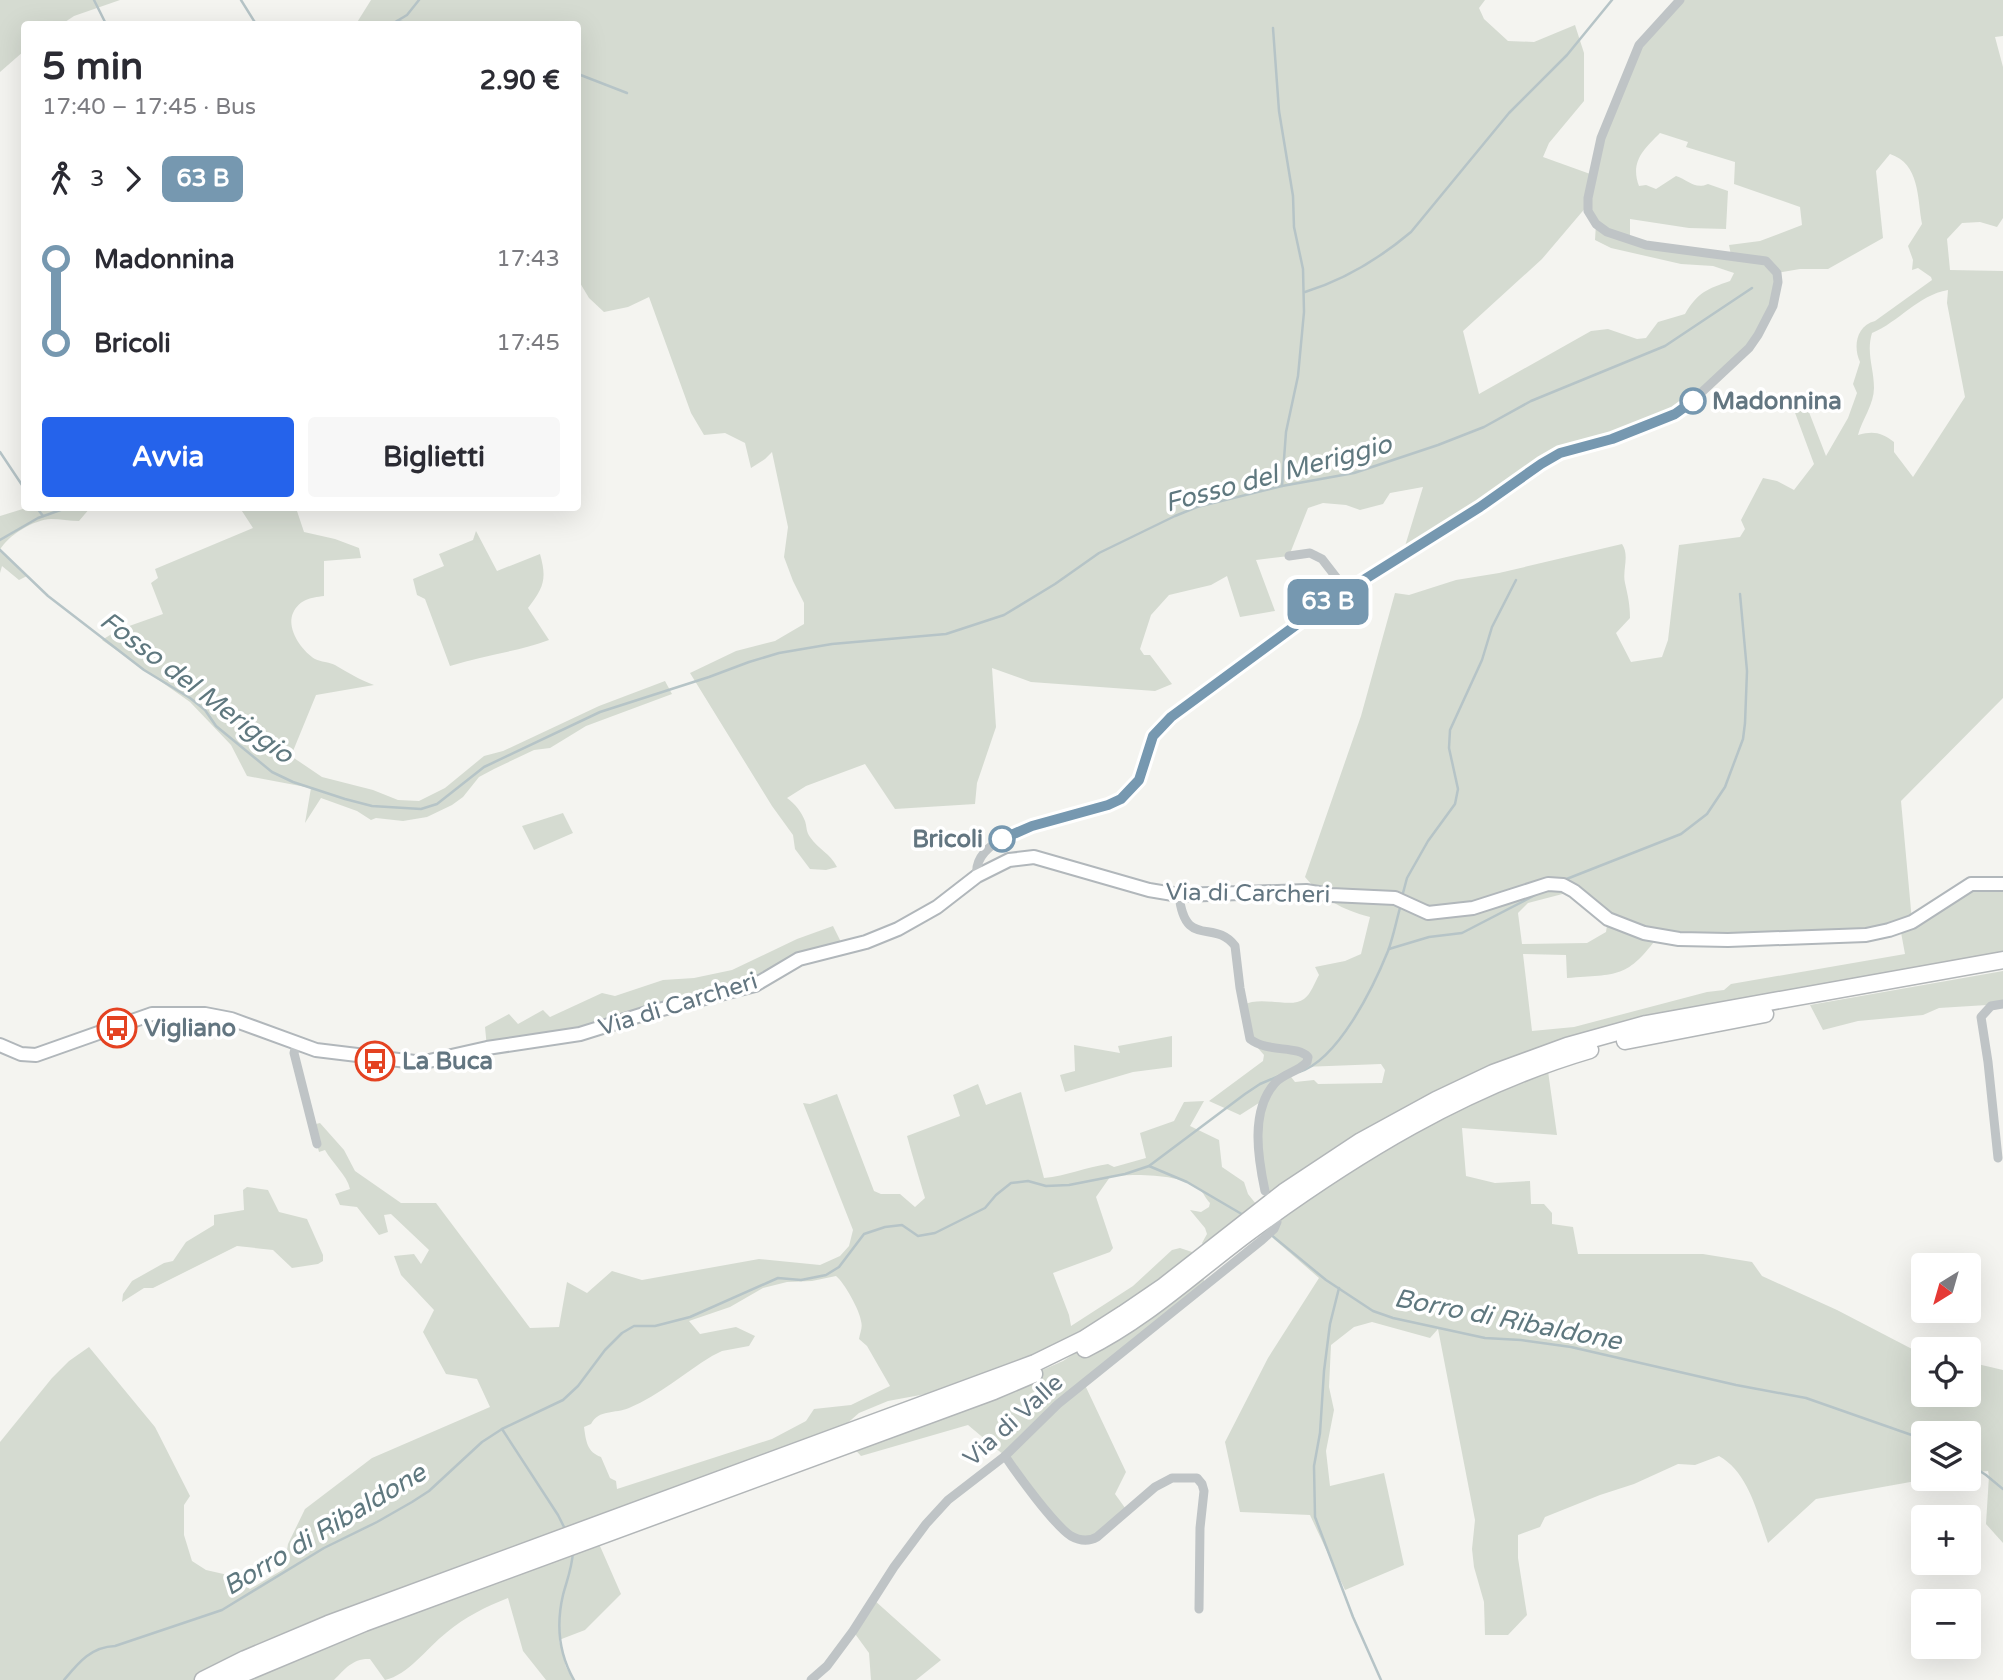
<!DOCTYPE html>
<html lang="it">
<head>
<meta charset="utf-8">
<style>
	:root { --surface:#fff; --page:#f7f7f7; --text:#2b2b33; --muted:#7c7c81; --accent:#2563eb }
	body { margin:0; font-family:"Varela Round",sans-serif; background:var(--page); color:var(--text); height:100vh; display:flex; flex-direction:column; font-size:26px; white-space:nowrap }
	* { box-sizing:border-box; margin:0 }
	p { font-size:23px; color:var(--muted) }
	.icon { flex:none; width:38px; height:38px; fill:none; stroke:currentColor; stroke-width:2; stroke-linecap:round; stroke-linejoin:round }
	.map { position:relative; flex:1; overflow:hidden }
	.drawer { position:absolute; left:21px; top:21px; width:560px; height:490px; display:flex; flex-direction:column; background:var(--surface); border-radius:7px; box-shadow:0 7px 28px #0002 }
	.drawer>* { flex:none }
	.badge { padding:0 14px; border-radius:10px; font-size:24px; line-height:46px }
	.needle { width:46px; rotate:217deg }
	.buttons { position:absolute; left:1911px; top:1253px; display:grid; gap:14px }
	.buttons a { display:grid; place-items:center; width:70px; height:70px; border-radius:7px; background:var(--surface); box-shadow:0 7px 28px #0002; font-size:35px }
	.map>.badge { position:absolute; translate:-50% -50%; box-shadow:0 0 0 4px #fff }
	.legs { display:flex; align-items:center; gap:10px; height:77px; padding:0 21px; font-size:23px }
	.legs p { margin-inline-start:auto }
	.headline { display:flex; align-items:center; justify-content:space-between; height:119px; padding:0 21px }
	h1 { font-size:38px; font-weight:700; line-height:52px }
	.primary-button { display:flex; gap:14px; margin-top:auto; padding:14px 21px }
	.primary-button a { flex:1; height:80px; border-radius:7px; background:var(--accent); color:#fff; font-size:28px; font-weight:700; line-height:80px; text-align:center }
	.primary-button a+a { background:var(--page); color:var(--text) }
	ul { padding:0 21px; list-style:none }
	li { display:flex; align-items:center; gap:24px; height:84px; font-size:26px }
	li i { display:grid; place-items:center; width:10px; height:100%; margin:0 9px; background:currentColor }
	li i::after { content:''; width:18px; height:18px; margin:-9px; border:5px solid; border-radius:50%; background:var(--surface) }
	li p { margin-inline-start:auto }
	li:first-child i { background:linear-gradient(#0000 50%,currentColor 0) }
	li:last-child i { background:linear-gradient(currentColor 50%,#0000 0) }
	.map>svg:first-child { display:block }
</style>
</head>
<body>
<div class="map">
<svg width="2003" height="1680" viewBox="0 0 2003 1680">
	<rect width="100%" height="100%" fill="#f4f4f0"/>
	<g fill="#d5dbd1" fill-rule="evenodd">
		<path d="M0,0h120l-46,16 -12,8h-38v27l-24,21z"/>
		<path d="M371,0h1114l-6,8 5,11 24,22 26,1 41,-17 9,28v48l-35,42 -6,14 50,18 8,-37 38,-93 41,-45h323v36l-8,1 8,30v151l-6,9 -17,-5 -18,1 -15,16 3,31 53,1v427l-102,103 11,120 45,-30 46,-7v76l-401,76 -333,167 -9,-38 2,-64 -22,14 -31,-14 54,-40 1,-6 -14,-16 -7,-34c19,-10 48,4 61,-6 7,-5 11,-17 15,-24l-4,-8 30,-6 16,-7 9,-37c-30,-8 -45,-17 -65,-40l56,-161 34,-123 14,2 47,-15 43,-7 123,-29c8,12 0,26 3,39 3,13 5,22 5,35l-14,15 15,29 31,-5 6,-17 11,-95 61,-8 5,-8 -4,-9 22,-42 14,3 17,9 20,-26 -20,-54 3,-11 10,8 19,49 22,-38 9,-25 -4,-9 7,-22c-7,-15 -4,-36 15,-41l57,-41 -1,-3 -13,-9 -6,2 1,-10 -5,-14 14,-22c-5,-27 -2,-60 -32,-70l-14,17 7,67 -55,31h-28l-23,4 1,9 -20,53 -83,79 -115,39 -158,103 21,-69 -33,6 -7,11 -23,6 -14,-5 -23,-2 -15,5 -19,48 -33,4 19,51 -35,6 -13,-41 -16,9 -42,10 -18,20 -11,34 4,6h6l22,29 -17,7 -124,-9 -39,-14 4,59 -19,56 -2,21 -80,5 -30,-45 -59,22 -19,12c8,6 14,13 18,23 2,6 1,11 5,16 9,13 20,16 27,30l-11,3 -16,-1 -15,-20 -2,-14 -21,-29 -82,-133 46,-22 39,-10 29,-17v-21l-11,-22 -9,-24 4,-30 -16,-75 -7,7 -14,9 -6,-25 -20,-10 -21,2 -13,-22 -42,-116 -21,10 -24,5 -15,-14 -9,-15 -2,-56v-203h-222zM1660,133l28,9 -2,5 49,15 -1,22 66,23 2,18 -42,16 -31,4 2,10 -101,-16v-20l59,9 37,1 2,-38 -20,-7c-13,6 -20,-4 -32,-8l-20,13 -10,-4 -7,1c-9,-24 4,-36 21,-53zM1587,206l9,18 -1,16 16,8 70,16 32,2 21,7 -4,8c-23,8 -32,11 -45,33l-27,8 -12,16 -9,1 -29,-10 -17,2 -112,63 -16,-63 79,-72zM1948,290l-1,13 18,94 -52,80 -19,-25v-10c-13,-10 -21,-11 -36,-7 4,-15 16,-31 16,-47 0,-20 -8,-35 -2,-55 27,-11 46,-38 76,-43zM1574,891l34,28 -2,13 -19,11 -65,1 -4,-31 10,-10zM1900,927l5,27 -174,30 -7,6 -17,2 -133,35 -42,4 -9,-77 43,1 1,23c51,-4 60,1 92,-43h207zM1381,1064l4,6 -3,13 -64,1 -4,-4 -19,2 -7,-9 15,-6z"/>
		<path d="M26,508h88l-1,2 -23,-2 -11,13c-9,0 -19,-2 -28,-2 -16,0 -44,17 -51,31l27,26 -8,4 -17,-14 -2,7v-57z"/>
		<path d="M240,508h56l8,24 31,7 24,9 2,10 -37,3v35c-14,2 -24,3 -31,17 -7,16 9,38 22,46 6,3 14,3 20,6 14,8 23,14 39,20l-58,10 -25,61 31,21 51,13 25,10 21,1 26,-13 39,-32 19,-5 96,-45 66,-25 7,13 -86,32 -36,22 -16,2 -40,19 -15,8 -16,20 -11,8 -25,12 -24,4 -27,-3 -5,2 -14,-9 -36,-13 -16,25 6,-35 -64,-12 -16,-31 -41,-43 -88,-62 16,-10 45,-16 -12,-31 7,-5 -3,-9 98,-41z"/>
		<path d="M476,531l21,40 43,-17c7,25 4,33 -12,54l21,32c-32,12 -66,15 -99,26l-25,-67 -8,-4 -4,-16 31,-13 -5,-12 34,-14z"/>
		<path d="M563,813l10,20 -39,17 -12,-24z"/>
		<path d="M833,926l11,22 -45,11 -44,26 -175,49 -93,14 -2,-21 24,-13 9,10 25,-14 7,7 52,-24 13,3 48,-16 31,-2 38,-8 65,-31z"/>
		<path d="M2003,971v33l-64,4 -16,7 -65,6 -35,9 -13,-25z"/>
		<path d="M1172,1036v31l-39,5 -68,20 -5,-17 15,-4 -1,-26 46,8 -2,-7z"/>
		<path d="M1547,1064l10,71 -95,-7 4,48 29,7 35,-2 1,23h13l8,9v11l21,3 5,27h125l49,8 10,14 75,34 75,39 11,3v43h46v-33l34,8v173l-17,-19 3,-48 -1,-5 -19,2v-40h-46v46h4l-111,20 -48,44c-11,-30 -19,-70 -49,-87l-24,9 -17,-1 -44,20 -34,11 -55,22 -5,10 -22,8v23l9,57 -19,20h-23l-1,-33 -10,-35 -2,-18 3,-29 -37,-191 -8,9 -58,-16 -18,5 -23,18 -2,42 5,23 -8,41 4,35 54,-13 20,92 -59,25 -35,-75 -70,-3 -15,-70 43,-84 51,-80 -45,-39 -13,-15 63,-46z"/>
		<path d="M978,1084l8,21 35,-13 23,86c22,-2 42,-11 64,-14l6,3 32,-9 -6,-25 34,-12 10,-19 20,-1 -14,25 29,14 3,27 22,15 4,12 12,15 -52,41 -6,-7 5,-9 -2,-6 -15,-18 11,2 8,-5 1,-4c-5,-5 -6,-10 -11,-14 -15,-15 -69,-16 -89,-12l-14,20 17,51 -3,4 -57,21 16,42 2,11 62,-40 39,-36 8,-2 21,7 -117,84 -142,52 -54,10 -29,12 -31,27 -625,240h-203v-238l52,-64 17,-17 20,-14 66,80 35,69 -6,9v30l8,26 14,9 22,5 22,14 34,-20 4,-25 17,-35 67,-51 118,-51 -13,-28 -31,-5 -23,-42 11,-22 -33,-35 -7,-19 20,-2 7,10 8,-14 -38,-36 -7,1 4,17 -9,3 -22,-28 -17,-2 -5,-11 15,-5c-3,-14 -18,-26 -25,-39l-6,2 -7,-27 8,-2 24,27 11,21 46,32h35l94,125 29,-1 8,-45 20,11 25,-22 30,9 117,-21 61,6 20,-9 9,-10 4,-16 -50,-127 7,1 27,-10 37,97 7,3h19l15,13 10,-9c-6,-20 -12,-40 -18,-62l53,-20 -7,-21zM836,1276c8,6 24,35 25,45 2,7 -1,11 -2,18l8,7 23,40 -39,19 -37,4 -8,12 -34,18 -155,50 -1,-8 -6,-3 -9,-21c-14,-5 -15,-16 -17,-30l7,-3c8,-15 24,-10 38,-16 31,-13 55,-35 83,-52l10,-5 27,-5 6,-10 -19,-9 -36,7 -11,-13 41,-14 33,-19 24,-6 25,-1z"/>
		<path d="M247,1187l21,3 11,22 28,7 16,36v6l-5,3 -26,4 -19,-18 -36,-4 -84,42h-9l-22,14 1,-8 9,-13 32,-18 9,-2 13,-19 28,-17v-10l30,-5 -1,-20z"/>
		<path d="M1199,1272l7,12 -122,99 42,89 -11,22 13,18 -31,25h-25l-67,-81 -37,-31 -107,31 -11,-12 144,-53 69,-30z"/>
		<path d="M596,1537l25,57 -36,36 -26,10 7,27 8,13h-28l-23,-29 -15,-53c-23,9 -43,19 -62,35 -19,15 -38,42 -61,47l-15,-21c-17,-1 -25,10 -36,21h-106z"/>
		<path d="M874,1600l67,60 -25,20h-45l-2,-27 -16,-22z"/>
	</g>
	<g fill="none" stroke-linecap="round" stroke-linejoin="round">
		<g stroke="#b6c4c7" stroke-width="2.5">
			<path d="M94,0l12,24"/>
			<path d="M241,0l15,24"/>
			<path d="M397,21l14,3"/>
			<path d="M392,24l15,-9 12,-15"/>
			<path d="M1273,28l6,83 14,85 1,31 9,42 1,43 -6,64 -12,56 -4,54"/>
			<path d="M578,74l49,19"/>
			<path d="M1305,292c39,-12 74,-33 106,-60l98,-119 58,-58 45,-55"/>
			<path d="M0,452l24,36"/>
			<path d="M37,508l6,8"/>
			<path d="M0,540l38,-22 28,-10"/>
			<path d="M0,550l48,46 96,74 46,28 15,12 11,16 56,46 21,10 52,17 27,7 49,3 16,-5 47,-37 116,-55 109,-35 40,-15 30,-9 53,-9 114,-10 58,-19 51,-31 44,-31 76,-37 22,-9 85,-21 72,-13 84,-28 46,-18 47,-26 134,-55 87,-58"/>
			<path d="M1564,880l117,-46 26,-20 18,-27 18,-48 2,-16 2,-52 -7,-77"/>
			<path d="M1403,893l4,-15 21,-37 27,-37 3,-15 -9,-41 1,-18 32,-70 10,-33 24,-47"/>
			<path d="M1389,949l40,-12 33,-4 79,-41"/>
			<path d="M1299,1072c39,-12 74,-84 89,-121 5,-13 8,-29 12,-43"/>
			<path d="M1149,1166l38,16 58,34"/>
			<path d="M1270,1234l56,46 47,31 20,7 92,20 36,2 50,7 165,38 70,13 117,41"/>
			<path d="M1339,1288l-9,36 -6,47 -4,62 -6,33 1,51 38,100 28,63"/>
			<path d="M502,1429l56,86 7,14"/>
			<path d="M1969,1464l17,11 17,14"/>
			<path d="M573,1552c-1,16 -6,28 -10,43 -7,30 -4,59 11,85"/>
			<path d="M64,1680c15,-18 27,-33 51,-34l107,-36 102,-62 53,-26 35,-20 17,-11 53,-49 20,-13 61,-29 15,-14 27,-36 17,-17 12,-7h21l35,-9 88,-39 23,2 25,-5 13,-8 25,-33 21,-7 17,-2 16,11 17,-3 50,-25 11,-13 15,-12 17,-2 18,5 23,-1 56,-11 24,-8 96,-72 15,-10 19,-8"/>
		</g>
		<defs>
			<path id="secondary" d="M0,1045l21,9 15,1 116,-41h53l26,5 85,31 99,12 14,-1 58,-13 93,-14 67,-21 108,-28 44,-26 67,-17 32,-13 39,-22 40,-31 32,-16 25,-3 115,33 30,5 127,-4 25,4 64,3 33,15 45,-5 75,-24 15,1 11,6 34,28 36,14 35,6 49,1 138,-5 23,-5 23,-8 59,-38h32"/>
			<g id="highway">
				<path d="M1625,1041l140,-27"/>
				<path d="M1085,1349c61,-30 110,-77 164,-117 105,-77 215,-145 341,-182"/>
				<path d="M203,1680l42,-21 83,-35 707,-261 49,-24 39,-25 41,-28 120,-94 77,-51 75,-41 57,-27 74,-27 79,-22 357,-64"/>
				<path d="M228,1680l136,-57 630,-232 40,-17"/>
			</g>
		</defs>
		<use href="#secondary" stroke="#b1b7bb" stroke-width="16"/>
		<use href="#highway" stroke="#b2b6b8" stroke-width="19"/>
		<g stroke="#bfc4c6" stroke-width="9">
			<path d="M1289,556l21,-3 12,6 24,31"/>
			<path d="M977,876c-7,-47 100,-58 132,-71 16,-6 30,-21 34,-38 3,-10 3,-21 10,-31 4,-7 12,-13 18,-19l151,-111 158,-99 61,-43 19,-11 53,-14 47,-19 28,-15 61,-57 9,-13 15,-29 5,-24 -1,-9 -11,-12 -120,-16 -39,-13 -11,-8 -8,-13v-13l13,-60 38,-93 41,-45"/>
			<path d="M1179,895c6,55 35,23 56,51l5,42 10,51c18,14 47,6 58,18l-1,5c-9,10 -23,11 -32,21 -25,28 -17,75 -10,108"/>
			<path d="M297,1042l-3,11 23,91"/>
			<path d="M1998,1158l-10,-96 -7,-45 10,-11 12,-2"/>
			<path d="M1005,1456c12,18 49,69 66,80 9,5 17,6 26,1l58,-50 17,-9h25l5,6 2,7 -4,37 -1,81"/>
			<path d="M811,1680l16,-14 26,-35 41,-64 32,-43 22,-24 57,-44 53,-52 204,-164 12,-11 3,-7"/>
		</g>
		<use href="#secondary" stroke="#fff" stroke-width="12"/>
		<use href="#highway" stroke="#fff" stroke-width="16"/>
	</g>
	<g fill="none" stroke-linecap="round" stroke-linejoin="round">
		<defs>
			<path id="line-1" d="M1002,839l30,-13 76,-21 13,-6 18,-19 14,-44 18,-19 151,-111 158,-99 61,-43 19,-11 52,-14 48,-19 15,-6 18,-13"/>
		</defs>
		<use href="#line-1" stroke="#fff" stroke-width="16"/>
		<use href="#line-1" stroke="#7698b0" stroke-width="10"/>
	</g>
	<defs>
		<symbol id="bus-ring" viewBox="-11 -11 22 22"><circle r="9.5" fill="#fff" stroke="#e44221" stroke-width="1.5"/><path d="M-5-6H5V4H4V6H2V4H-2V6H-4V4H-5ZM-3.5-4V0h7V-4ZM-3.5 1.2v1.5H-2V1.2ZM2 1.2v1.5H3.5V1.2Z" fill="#e44221"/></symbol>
	</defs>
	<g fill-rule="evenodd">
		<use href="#bus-ring" x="95" y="1006" width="44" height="44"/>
		<use href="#bus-ring" x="353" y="1039" width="44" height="44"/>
	</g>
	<g fill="#fff" stroke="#7698b0" stroke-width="3.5">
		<circle cx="1693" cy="401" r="12"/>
		<circle cx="1002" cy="839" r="12"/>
	</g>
	<g text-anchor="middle" stroke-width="7" stroke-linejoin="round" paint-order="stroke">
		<g font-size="24" font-weight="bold" fill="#637681" stroke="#fff" text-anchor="start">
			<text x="1712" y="409">Madonnina</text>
			<text x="983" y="847" text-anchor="end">Bricoli</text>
		</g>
		<g font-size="24" fill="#637681" stroke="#fff">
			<text transform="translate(1248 893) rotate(1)" y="8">Via di Carcheri</text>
			<text transform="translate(678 1004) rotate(-17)" y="8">Via di Carcheri</text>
			<text transform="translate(1013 1420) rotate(-42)" y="8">Via di Valle</text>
		</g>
		<g font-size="24" font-weight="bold" fill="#637681" stroke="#fff" text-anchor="start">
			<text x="144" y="1036">Vigliano</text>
			<text x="402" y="1069">La Buca</text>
		</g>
		<g font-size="26" font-style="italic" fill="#5f787f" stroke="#fff">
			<text transform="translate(1278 473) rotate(-15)" y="9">Fosso del Meriggio</text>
			<text transform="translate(197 687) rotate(37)" y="9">Fosso del Meriggio</text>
			<text transform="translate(1508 1319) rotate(11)" y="9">Borro di Ribaldone</text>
			<text transform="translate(324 1529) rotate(-31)" y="9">Borro di Ribaldone</text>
		</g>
	</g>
</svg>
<div class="buttons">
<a><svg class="needle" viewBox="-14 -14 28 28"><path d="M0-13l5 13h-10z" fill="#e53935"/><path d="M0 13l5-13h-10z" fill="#7c7c81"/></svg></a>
<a><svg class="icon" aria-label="locate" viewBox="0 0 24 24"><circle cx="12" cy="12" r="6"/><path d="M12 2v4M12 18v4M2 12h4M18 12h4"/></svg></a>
<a><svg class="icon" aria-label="layers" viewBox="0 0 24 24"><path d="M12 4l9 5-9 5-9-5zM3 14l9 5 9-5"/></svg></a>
<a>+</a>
<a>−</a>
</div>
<b class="badge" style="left:1328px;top:602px;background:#7698b0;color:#fff">63 B</b>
<section class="drawer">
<div class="headline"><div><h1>5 min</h1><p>17:40 – 17:45 · Bus</p></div><b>2.90 €</b></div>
<div class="legs"><svg class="icon" aria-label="walk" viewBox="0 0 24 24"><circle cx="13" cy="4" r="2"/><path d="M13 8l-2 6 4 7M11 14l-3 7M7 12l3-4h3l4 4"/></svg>3<svg class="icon" aria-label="forward" viewBox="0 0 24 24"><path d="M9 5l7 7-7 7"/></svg><b class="badge" style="background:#7698b0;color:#fff">63 B</b></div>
<ul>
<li><i style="color:#7698b0"></i><b>Madonnina</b><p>17:43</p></li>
<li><i style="color:#7698b0"></i><b>Bricoli</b><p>17:45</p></li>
</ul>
<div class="primary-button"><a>Avvia</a><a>Biglietti</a></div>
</section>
</div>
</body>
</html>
